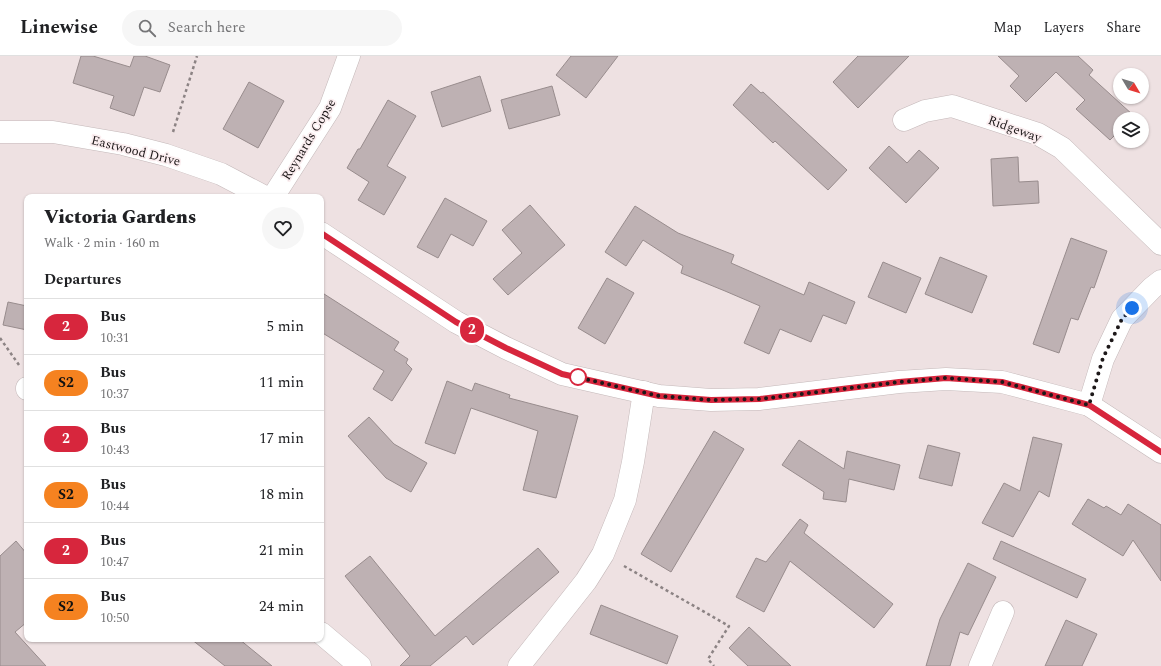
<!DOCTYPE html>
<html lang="en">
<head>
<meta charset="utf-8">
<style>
	:root { --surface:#fff; --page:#f6f6f6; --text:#202124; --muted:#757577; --line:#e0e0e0 }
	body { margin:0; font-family:Spectral,serif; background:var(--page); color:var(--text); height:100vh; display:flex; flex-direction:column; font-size:15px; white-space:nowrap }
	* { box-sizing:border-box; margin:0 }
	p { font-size:13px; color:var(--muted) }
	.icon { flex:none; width:22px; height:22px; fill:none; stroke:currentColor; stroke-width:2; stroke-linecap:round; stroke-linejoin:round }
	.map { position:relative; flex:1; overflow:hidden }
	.sheet { position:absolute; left:24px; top:138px; width:300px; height:448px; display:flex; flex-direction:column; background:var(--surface); border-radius:8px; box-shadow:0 1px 3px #0004 }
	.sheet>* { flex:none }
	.badge { padding:0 8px; border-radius:13px; font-size:14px; line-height:26px }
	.needle { width:26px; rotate:128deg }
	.fabs { position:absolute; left:1113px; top:12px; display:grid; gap:8px }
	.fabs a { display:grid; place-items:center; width:36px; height:36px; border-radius:50%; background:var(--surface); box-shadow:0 1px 3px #0004; font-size:20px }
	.you { position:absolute; width:20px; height:20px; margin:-10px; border:3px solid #fff; border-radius:50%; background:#1a73e8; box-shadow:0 0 0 6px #1a73e833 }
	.map>.badge { position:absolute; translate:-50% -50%; box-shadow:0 0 0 2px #fff }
	h2 { padding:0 20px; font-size:15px; line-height:36px }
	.round { display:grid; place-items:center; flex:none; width:42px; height:42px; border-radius:21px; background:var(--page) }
	.summary { display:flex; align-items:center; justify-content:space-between; height:68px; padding:0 20px }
	h1 { font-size:19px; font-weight:800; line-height:30px }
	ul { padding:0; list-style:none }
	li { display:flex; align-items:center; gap:12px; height:56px; padding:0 20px; border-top:1px solid var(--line) }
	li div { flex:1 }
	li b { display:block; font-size:15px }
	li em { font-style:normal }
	li .badge { min-width:44px; font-weight:700; text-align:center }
	header { display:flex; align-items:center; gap:24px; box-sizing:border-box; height:56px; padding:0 20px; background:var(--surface); border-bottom:1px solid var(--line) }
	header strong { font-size:19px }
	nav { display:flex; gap:22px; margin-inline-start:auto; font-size:14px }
	.search { width:280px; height:36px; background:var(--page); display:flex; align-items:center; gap:10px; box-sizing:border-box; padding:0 14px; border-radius:22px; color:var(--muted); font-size:15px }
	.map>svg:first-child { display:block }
</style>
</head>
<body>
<header>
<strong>Linewise</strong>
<div class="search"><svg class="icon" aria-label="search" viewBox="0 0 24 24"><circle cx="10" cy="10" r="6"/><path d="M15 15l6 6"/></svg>Search here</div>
<nav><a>Map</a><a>Layers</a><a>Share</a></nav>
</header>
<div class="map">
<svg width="1161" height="610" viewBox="0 0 1161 610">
	<rect width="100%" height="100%" fill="#eee1e2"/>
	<g fill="#beb1b3" stroke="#988c8d">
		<path d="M81,0h12l37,11 4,-11h11l25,9 -10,27 -16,-5 -10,29 -24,-8 4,-12 -41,-13z"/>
		<path d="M571,0h47l-32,42 -30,-23z"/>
		<path d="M858,0h51l-51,52 -25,-26z"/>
		<path d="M998,0h80l15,14 -4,5 44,40 -3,4h-10v11l-10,10 -34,-31 9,-9 -29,-28 -30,30 -16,-16 9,-10z"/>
		<path d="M480,20l11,35 -49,16 -11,-35z"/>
		<path d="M249,26l35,19 -26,47 -35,-19z"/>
		<path d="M751,28l10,9 2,-1 84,78 -19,20 -53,-49 -2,2 -40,-38z"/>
		<path d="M552,30l8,29 -51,14 -8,-29z"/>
		<path d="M388,44l28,16 -29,50 19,11 -22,38 -26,-15 11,-18 -22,-14 11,-19h2z"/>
		<path d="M889,90l18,17 12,-13 20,18 -33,35 -37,-35z"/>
		<path d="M1018,101l1,25 19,-1 1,22 -46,3 -2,-47z"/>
		<path d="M445,142l42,23 -14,25 -22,-12 -13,24 -21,-11z"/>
		<path d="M530,149l35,40 -57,50 -15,-16 29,-26 -20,-23z"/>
		<path d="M635,150l43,27 56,22 -3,8 73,32 5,-13 46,20 -9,22 -23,-9 -12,27 -31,-13 -11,25 -25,-11 16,-37 -35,-15 -44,-18 2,-7 -40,-26 -17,26 -21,-14z"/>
		<path d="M1071,182l36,13 -13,37 -3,-1 -13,33 -7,-2 -12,35 -26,-9z"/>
		<path d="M940,201l47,19 -15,37 -47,-19z"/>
		<path d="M883,206l38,16 -15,35 -38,-16z"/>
		<path d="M607,222l27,15 -29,51 -27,-16z"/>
		<path d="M321,236l78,50 -5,8 14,9 -2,4 6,6 -20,32 -19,-12 11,-18 -63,-39z"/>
		<path d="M8,246l19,4v24l-24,-5z"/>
		<path d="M447,325l25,10 3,-8 35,12 -1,3 69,18 -22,82 -33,-8 15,-59 -67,-23 -16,46 -30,-11z"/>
		<path d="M369,361l25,27 33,19 -16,29 -25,-14 -38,-42z"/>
		<path d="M714,375l30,18 -73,123 -30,-18z"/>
		<path d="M1033,381l29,7 -13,53 -10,-6 -26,46 -31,-14 22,-40 16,8z"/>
		<path d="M799,384l45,29 3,-18 53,14 -6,25 -45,-11 -3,23 -23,-3 1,-7 -42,-27z"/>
		<path d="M928,389l32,8 -8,33 -33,-8z"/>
		<path d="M1088,443l16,9 2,-2 15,9 7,-11 33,21v56l-28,-41 -10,16 -51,-32z"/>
		<path d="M800,463l8,6 -4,8 89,71 -19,24 -84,-67 -26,51 -28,-15 20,-39 10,4z"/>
		<path d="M16,485l11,13v68l-12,10 31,34h-46v-110z"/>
		<path d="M1001,485l85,38 -9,19 -84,-39z"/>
		<path d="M538,492l21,24 -86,73 -7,-9 -36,30h-30l10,-10 -65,-80 25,-20 65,80z"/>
		<path d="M968,507l28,14 -28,58 -8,-3 -10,34h-24l14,-47z"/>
		<path d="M601,549l77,31 -11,28 -77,-30z"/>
		<path d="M1066,564l31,14 -15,32h-37z"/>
		<path d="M749,571l17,16 25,23h-43l-19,-18z"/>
		<path d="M191,583h48l33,27h-47z"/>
	</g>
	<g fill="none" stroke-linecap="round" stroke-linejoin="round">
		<defs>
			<g id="street">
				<path d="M904,64l21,-9 27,-5 86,28 24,14 99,96"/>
				<path d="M0,76h53l70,12 43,11 55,19 44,23"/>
				<path d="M273,141l57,-89 19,-52"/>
				<path d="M321,177l135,89 50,26 56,26 97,22 52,4 48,-1 140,-17 47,-3 56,3 87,23 72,47"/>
				<path d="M27,332v1"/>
				<path d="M1089,349l14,-46 19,-40 30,-31 9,-7"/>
				<path d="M321,577l39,33"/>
				<path d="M519,610l67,-85 17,-27 22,-54 8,-38 11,-70"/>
				<path d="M980,610l23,-54"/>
			</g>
		</defs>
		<use href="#street" stroke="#c4b8b9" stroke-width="23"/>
		<g stroke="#8c8384" stroke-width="2.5" stroke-dasharray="3 3" stroke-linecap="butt">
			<path d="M173,76l24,-76"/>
			<path d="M0,282l19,27"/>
			<path d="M624,510l105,60 -21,33 6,7"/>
		</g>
		<use href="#street" stroke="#fff" stroke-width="22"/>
	</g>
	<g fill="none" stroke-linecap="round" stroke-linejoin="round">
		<defs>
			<path id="line" d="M321,177l135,89 50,26 56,26 97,22 52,4 49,-1 139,-17 47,-4 56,4 87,23 72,47"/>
		</defs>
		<use href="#line" stroke="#fff" stroke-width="9"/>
		<use href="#line" stroke="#d7263d" stroke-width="6"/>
		<path stroke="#1d1819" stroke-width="4" stroke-dasharray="0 7.2" d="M578,321h-2l83,19 52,4 49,-1 139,-17 47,-4 56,4 87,23 14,-47 19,-39 10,-11"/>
	</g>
	<circle fill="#fff" stroke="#d7263d" stroke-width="2" cx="578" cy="321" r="8"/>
	<g text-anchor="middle" stroke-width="3.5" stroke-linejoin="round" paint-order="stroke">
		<g font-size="13" fill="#1d1819" stroke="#fbeef0">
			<text transform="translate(1015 72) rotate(20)" y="5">Ridgeway</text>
			<text transform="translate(308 83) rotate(-59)" y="5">Reynards Copse</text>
			<text transform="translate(136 94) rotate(14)" y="5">Eastwood Drive</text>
		</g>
	</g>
</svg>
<div class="fabs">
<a><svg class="needle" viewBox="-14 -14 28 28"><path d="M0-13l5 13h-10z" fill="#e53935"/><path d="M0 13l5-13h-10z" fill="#757577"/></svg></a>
<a><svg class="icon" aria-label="layers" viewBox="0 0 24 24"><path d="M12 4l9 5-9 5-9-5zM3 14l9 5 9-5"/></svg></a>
</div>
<div class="you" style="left:1132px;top:252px"></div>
<b class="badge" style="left:472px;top:274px;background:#d7263d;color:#fff">2</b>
<section class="sheet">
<div class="summary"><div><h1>Victoria Gardens</h1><p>Walk · 2 min · 160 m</p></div><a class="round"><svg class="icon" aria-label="heart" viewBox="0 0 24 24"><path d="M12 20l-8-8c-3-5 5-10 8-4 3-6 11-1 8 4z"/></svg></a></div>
<h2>Departures</h2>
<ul>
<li><span class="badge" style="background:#d7263d;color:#fff">2</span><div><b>Bus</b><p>10:31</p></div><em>5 min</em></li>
<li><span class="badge" style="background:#f58220;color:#111">S2</span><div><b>Bus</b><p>10:37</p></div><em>11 min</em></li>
<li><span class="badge" style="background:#d7263d;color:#fff">2</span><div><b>Bus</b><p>10:43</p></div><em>17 min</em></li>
<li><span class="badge" style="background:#f58220;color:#111">S2</span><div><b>Bus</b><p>10:44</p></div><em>18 min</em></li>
<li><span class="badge" style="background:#d7263d;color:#fff">2</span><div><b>Bus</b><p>10:47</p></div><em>21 min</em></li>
<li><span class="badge" style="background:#f58220;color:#111">S2</span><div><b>Bus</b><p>10:50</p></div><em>24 min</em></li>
</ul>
</section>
</div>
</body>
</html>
